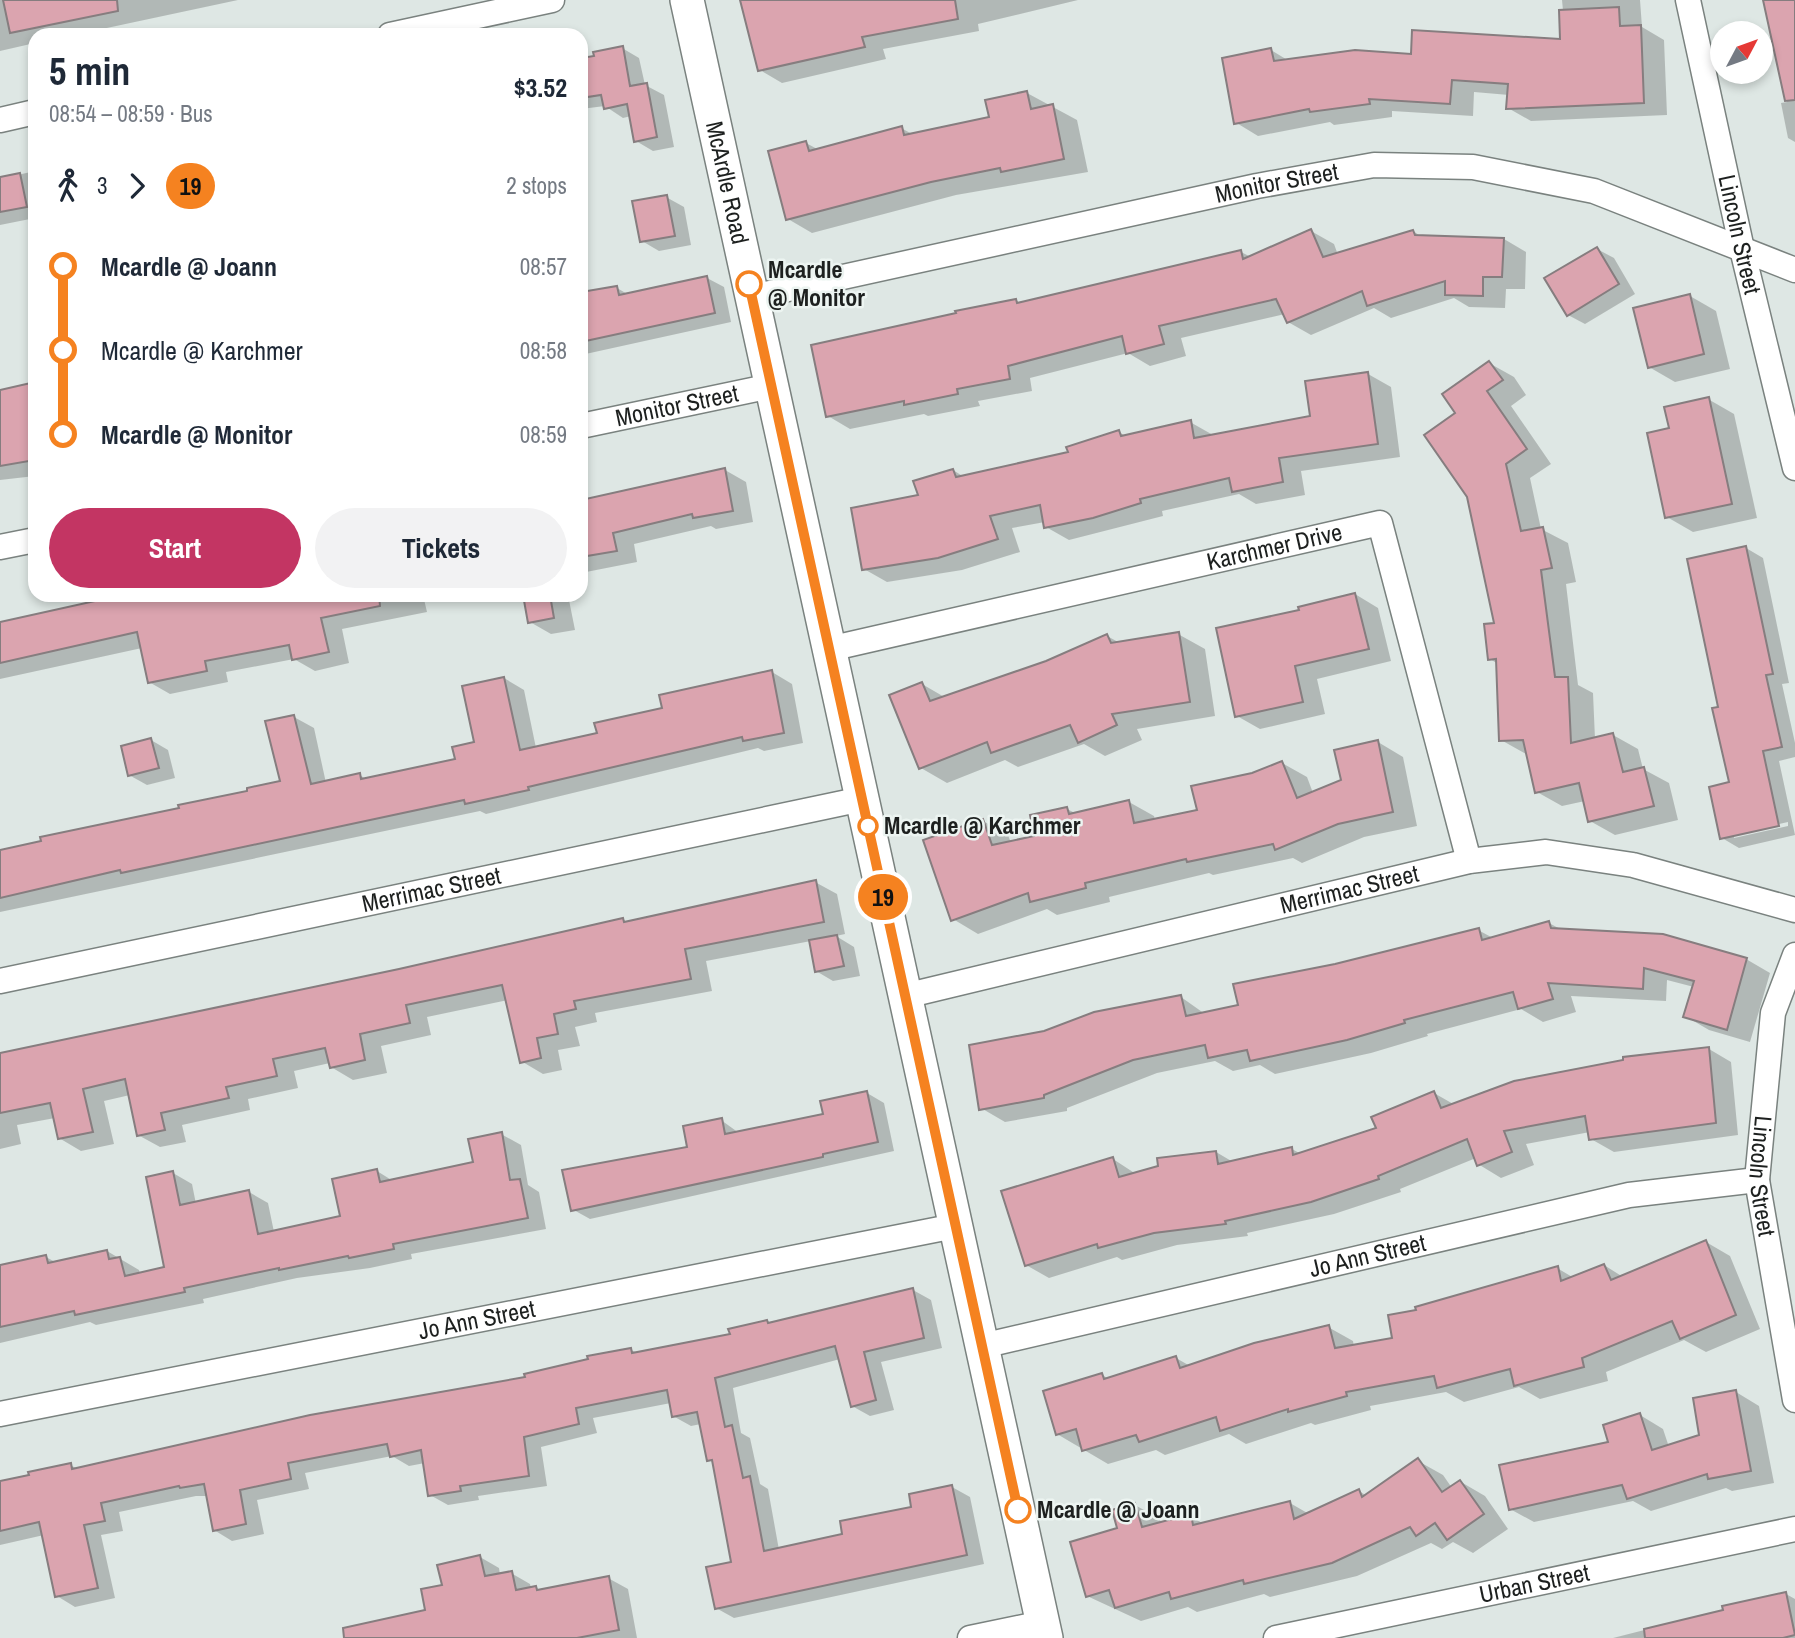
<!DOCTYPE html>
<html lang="en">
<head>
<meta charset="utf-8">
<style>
	:root { --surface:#fff; --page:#f2f2f3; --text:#1f2937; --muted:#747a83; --accent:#c33563 }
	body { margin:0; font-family:"Archivo Narrow",sans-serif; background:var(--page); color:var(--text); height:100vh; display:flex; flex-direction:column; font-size:26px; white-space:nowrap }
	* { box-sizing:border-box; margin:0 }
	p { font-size:23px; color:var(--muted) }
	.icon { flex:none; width:38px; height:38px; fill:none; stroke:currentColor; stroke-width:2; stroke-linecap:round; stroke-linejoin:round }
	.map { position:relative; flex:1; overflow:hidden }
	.drawer { position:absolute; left:28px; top:28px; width:560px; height:574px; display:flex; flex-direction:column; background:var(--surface); border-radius:21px; box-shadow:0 4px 10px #0003 }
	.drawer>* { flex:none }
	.badge { padding:0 14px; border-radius:23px; font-size:24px; line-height:46px }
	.needle { width:46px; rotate:49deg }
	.controls { position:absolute; left:1710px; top:21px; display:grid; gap:14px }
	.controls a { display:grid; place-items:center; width:63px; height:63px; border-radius:50%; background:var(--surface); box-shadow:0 4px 10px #0003; font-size:35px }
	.map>.badge { position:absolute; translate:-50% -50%; box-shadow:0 0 0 4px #fff }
	.legs { display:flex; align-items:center; gap:10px; height:77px; padding:0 21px; font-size:23px }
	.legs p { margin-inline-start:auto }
	.summary { display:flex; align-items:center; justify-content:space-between; height:119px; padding:0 21px }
	h1 { font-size:38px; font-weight:700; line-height:52px }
	.cta { display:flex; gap:14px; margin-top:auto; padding:14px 21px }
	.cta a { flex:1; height:80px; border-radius:42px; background:var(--accent); color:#fff; font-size:28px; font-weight:700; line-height:80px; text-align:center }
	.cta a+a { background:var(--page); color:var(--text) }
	ul { padding:0 21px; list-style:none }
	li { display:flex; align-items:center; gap:24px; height:84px; font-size:26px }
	li i { display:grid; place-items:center; width:10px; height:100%; margin:0 9px; background:currentColor }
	li i::after { content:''; width:18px; height:18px; margin:-9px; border:5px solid; border-radius:50%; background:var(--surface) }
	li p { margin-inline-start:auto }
	li:first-child i { background:linear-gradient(#0000 50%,currentColor 0) }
	li:last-child i { background:linear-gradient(currentColor 50%,#0000 0) }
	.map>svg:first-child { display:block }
</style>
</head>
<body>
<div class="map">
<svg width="1795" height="1638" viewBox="0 0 1795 1638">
	<rect width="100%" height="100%" fill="#dee7e4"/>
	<g fill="#0003" fill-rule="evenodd">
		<path d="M0,0h238l-164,35h-39v8l-35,8z"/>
		<path d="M742,0h336l-100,24 1,7 -96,18 3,10 -104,24 -22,-13z"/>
		<path d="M1562,0h78l2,27 22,13 3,75 -136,6 -23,-13 1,-13 -35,-3 -1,24 -81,-5v6l-58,8 -4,-3 -72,14 -23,-14 36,-72 18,11 123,-5 154,-14z"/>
		<path d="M1765,0h30v142l-7,-4 -7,-35 6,-1z"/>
		<path d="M622,48l17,10 6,27 19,10 10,52 -21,4 -17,-10 -5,-25 -8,2 -18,-12 -24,3v-49z"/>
		<path d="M1027,93l50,27 11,52 -132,23 -144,38 -24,-14 18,-76 13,7 82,-22 13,7 77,-17z"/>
		<path d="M35,171v47l-35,7v-46z"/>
		<path d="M666,197l18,10 7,38 -32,6 -17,-10z"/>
		<path d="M1311,231l23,13 4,11 75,-24 9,6 82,2 22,13 -1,37h-19l-1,19 -36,-1 -15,-9 -63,20 -17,-10 -63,27 -23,-13 -3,-8 -104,24 5,18 -36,10 -22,-13 -98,25 2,13 -54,10 2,5 -52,10 -4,-2 -74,15 -22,-13 188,-115 5,3 220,-52 10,5z"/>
		<path d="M1597,249l17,9 21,36 -50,30 -17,-9z"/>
		<path d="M707,278l17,9 7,35 -150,33v-61l36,-6 12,7z"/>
		<path d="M1690,296l26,15 14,58 -55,13 -26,-15z"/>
		<path d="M1489,363l25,14 12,18 -15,11 40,58 -21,14 11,51 27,14 8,39 -10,2 12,101 15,8 2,46 18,-4 25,14 5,20 26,14 9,37 -63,15 -25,-14 -5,-20 -23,5 -25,-14 -9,-37 -27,-15 -3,-76 -8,-5 6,-35 -38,-210z"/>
		<path d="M1368,374l23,13 9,70 -99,14 4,24 -49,9 -17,-10 -77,17 1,5 -94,24 -23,-13 -1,-5 -33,6 8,24 -58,18 -75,12 -23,-13 56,-73 33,-26 11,7 106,-23 49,-22 8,5 63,-15 23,13 99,-18z"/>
		<path d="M35,384v92l-35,4v-53z"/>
		<path d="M1708,399l26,15 23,104 -64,14 -26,-15 4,-88z"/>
		<path d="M725,470l21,12 7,40 -37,7 -5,-3 -77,18 3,18 -56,11v-72z"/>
		<path d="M1746,548l17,10 26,125 -7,1 13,59v14l-16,4 16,74 -56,13 -17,-10 9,-54zM1788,822v4l-54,12v-4z"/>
		<path d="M1355,594l23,14 13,53 -74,18 8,35 -65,15 -23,-13 64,-105z"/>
		<path d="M131,595h292l4,17 -85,17 7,34 -34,8 -21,-12 -68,13 2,10 -58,12 -21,-12 -7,-34 -142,31v-55z"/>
		<path d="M524,595h44l7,35 -24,4 -21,-12z"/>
		<path d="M1178,634l27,15 10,67 -78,13 5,11 -37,16 -21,-12 -66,23 -13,-7 -58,23 -26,-15 1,-84 24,14 101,-35 60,-27 13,7z"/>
		<path d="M772,672l20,12 11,59 -39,8 -6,-3 -272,66 -6,-3 -480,101v-60l282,-69 12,-66 20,11 12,55 34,-8 7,5 90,-20 19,-16 28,-66 20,12 12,58 63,-14z"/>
		<path d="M151,740l17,10 7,28 -28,7 -18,-10z"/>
		<path d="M1378,742l25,15 14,69 -53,11 -62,26 -9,-5 -80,17 -4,-2 -100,24 1,5 -53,13 -10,-6 -69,25 -25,-15 30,-98 25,14 3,8 25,-5 31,-29 10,5 52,-12 25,14 1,4 44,-9 54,-36 29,-12 25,14 6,16 30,-12z"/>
		<path d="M815,882l22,12 8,40 -9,2 18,11 6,29 -27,5 -17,-10 -5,-30 -105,20 6,30 -117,22 2,9 -22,5 5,19 -22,4 4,20 -19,4 -22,-13 -13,-61 -81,17 4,18 -50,11 6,27 -34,7 -22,-13 -1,-4 -36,8 4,17 -50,11 2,11 -68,15 4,17 -26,5 -22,-12 -8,-40 -26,6 10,43 -33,7 -22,-13 -4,-20 -38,7 4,19 -21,5v-94l399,-84 223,-51 6,3z"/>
		<path d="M1549,923l13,7 184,29 24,14 -20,69 -41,-12 -24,-14 9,-29 -27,-7 -1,21 -95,-5 5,16 -33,10 -22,-13 -94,25 1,2 -57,17 -96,21 -15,-9 -27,6 -18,-10 -58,12 -90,35v3l-62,11 -24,-14 64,-75 136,-36 24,17 35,-8 95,-40 143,-36 15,8z"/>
		<path d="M1709,1049l22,13 7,73 -124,17 -23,-13 -1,-7 -64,12 8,21 -33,13 -23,-14 -2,-6 -76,31 1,3 -67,22 -87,19 1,3 -71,9 -55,15 -5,-3 -68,21 -23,-13 87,-106 23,15 80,-22 17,10 59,-13 9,5 77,-25 56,-36 21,12z"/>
		<path d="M867,1093l17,10 10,48 -304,68 -18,-10 118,-60 31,-29 18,13 86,-18z"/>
		<path d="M501,1134l20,11 7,40 11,7 7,37 -135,25 1,5 -42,9 -73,10 -94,21 1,4 -108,22 -6,-3 -90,21v-76l46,-10 11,6 50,-12 32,19 1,4 26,-6 7,-95 19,11 4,20 53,-12 19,11 6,29 68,-14 35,-47 16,10 82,-18z"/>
		<path d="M1706,1242l24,14 30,73 -54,23 -22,-12 -78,32 2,9 -68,18 -21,-12 -55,15 -18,-10 -76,14 1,4 -56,15 -4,-2 -65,21 -17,-10 -64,21 -9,-5 -48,14 -51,-30 45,-59 7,4 67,-21 14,8 138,-39 25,14 1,6 40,-8 24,-27 139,-44 17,10 30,-13 19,12z"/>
		<path d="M913,1290l18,10 11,48 -61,14 13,48 -24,6 -18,-10 -12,-47 -107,29 8,45 9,5 10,46 8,5 11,61 65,-14 69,-28 39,-21 18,10 14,67 -250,54 -18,-10 17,-45 -18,-100 -6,-3 -8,-36 -10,2 -18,-10 -2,-13 -78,15 4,15 -56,14 6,39 -69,10 1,4 -31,5 -18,-10 -5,-32 -16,3 -17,-10 -87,17 4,16 -52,11 7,34 -32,7 -18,-11 -6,-34h-12l-77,16 4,19 -22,4 14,63 -40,9 -18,-11 -13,-61 -44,10v-64l70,-16 8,4 449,-90 104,-29 7,3 94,-17 35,-14 4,2z"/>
		<path d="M1736,1392l23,14 15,77 -42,8 -6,-3 -75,23 -18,-10 -99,21 -24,-13 101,-65 29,-29 23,14 6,18 32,-11z"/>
		<path d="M1418,1461l25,14 9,13 9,-6 24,14 23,33 -35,24 -20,-11 -11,7 -11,-6 -74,33 -87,21 -6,-3 -67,18 -9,-5 -47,14 -54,-25 32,-67 16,-24 25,14 1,5 29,-8 14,8 86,-21 19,11 50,-23 8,5z"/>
		<path d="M480,1557l19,11 1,7 11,-2 19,11 1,4 10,3 67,-13 20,11 9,49h-276l66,-26 17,-26z"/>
		<path d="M1786,1594l9,5v39h-182z"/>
	</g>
	<g fill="#dba4af" stroke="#867d7f" stroke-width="2">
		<path d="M3,0h114l1,11 -108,22z"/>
		<path d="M740,0h215l3,19 -96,18 3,10 -107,24z"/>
		<path d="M1763,0h32v100l-10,1z"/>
		<path d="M1619,7l1,19 21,-1 3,78 -138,6 2,-25 -56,-4 -2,24 -81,-5 1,5 -60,8 -1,-3 -75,15 -12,-66 49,-10 3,13 81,-11 56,4 1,-24 148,9 -1,-29z"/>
		<path d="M623,46l7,40 17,-3 10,54 -23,5 -7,-38 -23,5 -3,-14 -20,3v-40l13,-2 -1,-4z"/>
		<path d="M1027,91l4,18 22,-5 11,55 -63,13 -1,-4 -69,14 -145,38 -18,-69 38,-10 3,10 93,-25 2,9 85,-18 -4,-17z"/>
		<path d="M20,173l7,34 -27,5v-35z"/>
		<path d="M667,195l8,41 -35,6 -8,-41z"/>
		<path d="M1311,229l12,28 90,-27 2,5 89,3 -2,39h-19v19l-38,-1v-14l-78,25 -5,-15 -75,32 -11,-24 -117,27 5,18 -38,10 -4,-18 -114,30 2,13 -53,10 1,5 -54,11v-4l-78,16 -15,-72 145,-32 -1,-2 61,-12 1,4 224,-53 2,9z"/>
		<path d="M1597,247l22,37 -52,32 -23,-38z"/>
		<path d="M707,276l8,37 -134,29v-50l36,-6 2,9z"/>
		<path d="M1690,294l14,60 -56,14 -15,-60z"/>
		<path d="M1489,361l14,19 -16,11 40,58 -21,15 15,67 22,-4 9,41 -11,2 14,107h13l3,66 42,-10 10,39 21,-5 10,39 -66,16 -9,-39 -44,10 -12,-53 -24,1 -3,-82 -8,1 -4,-36 10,-1 -27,-126 -43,-62 31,-22 -13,-19z"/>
		<path d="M1368,372l10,72 -99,14 4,24 -51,10 -3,-14 -89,21 1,4 -48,15 -49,10 -4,-23 -50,11 8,23 -60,19 -76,12 -11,-62 67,-13 -5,-14 40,-12 3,8 112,-25 -2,-5 53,-17 2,6 70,-16 3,18 116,-22 -5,-35z"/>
		<path d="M35,382v78l-35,6v-76z"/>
		<path d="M1709,397l23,107 -67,14 -18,-85 22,-5 -5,-21z"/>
		<path d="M725,468l8,43 -40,7 -1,-4 -79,19 4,18 -36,6v-57z"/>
		<path d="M1746,546l27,128 -7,1 16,72 -19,4 16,75 -59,13 -11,-52 20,-5 -17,-74 6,-1 -31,-148z"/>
		<path d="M1355,593l14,56 -74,17 8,36 -68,15 -19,-89 83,-18 -1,-3z"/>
		<path d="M122,595h257l1,11 -59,12 8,34 -37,8 -3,-15 -84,16 2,10 -59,12 -11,-51 -137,31v-41z"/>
		<path d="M523,595h27l4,23 -26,5z"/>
		<path d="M1179,632l11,70 -78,12 5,11 -39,18 -8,-18 -79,28 -4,-11 -68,27 -30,-74 33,-13 8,19 116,-40 61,-27 4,9z"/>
		<path d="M772,670l12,63 -41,8 -1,-4 -214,50 1,3 -64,14 -1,-4 -343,73 -1,-3 -120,28v-48l41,-9 -1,-4 139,-29 -1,-3 69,-14v-3l33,-7 -15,-60 29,-6 17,69 49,-11 1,6 94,-20 -3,-12 22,-5 -12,-56 42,-9 16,73 77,-17 -3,-10 68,-15 -3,-13z"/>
		<path d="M151,738l8,30 -31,8 -7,-30z"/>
		<path d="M1378,740l15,72 -55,12 -63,26 -2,-6 -86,18 -1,-3 -101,24 1,5 -56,14 -2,-9 -77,28 -28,-81 60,-21 9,26 42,-9 -4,-21 37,-8 2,7 60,-14 5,23 63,-13 -6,-24 61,-13 30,-12 15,37 44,-18 -7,-30z"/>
		<path d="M816,880l8,42 -139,27 6,30 -117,22 2,8 -22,5 4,20 -21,4 4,20 -21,5 -18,-78 -96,20 4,18 -50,11 5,26 -35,8 -5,-20 -52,11 4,17 -51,11 3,11 -68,15 4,17 -28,6 -12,-57 -42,10 10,43 -35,7 -8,-36 -50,10v-60l399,-84 224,-51 1,4z"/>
		<path d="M1549,921l2,7 112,6 84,24 -20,72 -44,-13 11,-36 -50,-13 -1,21 -95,-6 5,16 -35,10 -5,-17 -109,28 1,3 -58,17 -97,21 -3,-11 -39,8 -3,-13 -72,15 -89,35v3l-65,12 -10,-65 75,-14 50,-19 87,-17 5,21 52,-11 -5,-21 102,-20 144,-36 3,12z"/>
		<path d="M837,935l7,31 -29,6 -6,-32z"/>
		<path d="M1709,1047l7,76 -127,17 -4,-24 -81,15 8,21 -35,14 -10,-27 -89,37 1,3 -68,23 -86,19 1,3 -72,9 -56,15 -1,-4 -72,22 -24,-75 112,-34 6,20 39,-11 -1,-8 59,-7 2,13 74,-17 1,8 83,-27 -5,-11 63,-26 7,17 73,-27 109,-21v-3z"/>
		<path d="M867,1091l11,51 -55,12v3l-252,54 -9,-41 125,-23 -4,-21 39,-8 3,16 98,-20 -3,-13z"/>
		<path d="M502,1132l8,48 10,-1 8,39 -135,26 1,5 -45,9 -1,-2 -69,14v-2l-95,20 1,4 -110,23 -1,-4 -74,16v-62l46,-10 2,8 59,-13 2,9 11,-2 5,19 39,-9 -18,-90 27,-6 7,34 69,-15 9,44 82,-18 -8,-37 45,-10 3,13 93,-20 -5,-23z"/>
		<path d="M1706,1240l30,75 -56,24 -8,-18 -90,37 2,9 -70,19 -4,-17 -73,19 -3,-12 -88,16 1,4 -59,16v-3l-68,22 -4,-14 -77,25 -3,-7 -54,16 -6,-22 -20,6 -13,-44 59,-18 2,6 72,-23 4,12 74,-25 75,-18 6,23 57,-10 -4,-23 28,-5 -1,-3 143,-41 3,15 43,-17 7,16z"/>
		<path d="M913,1288l11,50 -60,14 12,48 -25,7 -16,-61 -120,32 10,49 7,-2 11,53 7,-2 14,75 78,-17 -2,-13 71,-14 -2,-13 43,-9 15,70 -252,54 -9,-42 25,-5 -19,-102 -5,1 -10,-49 -25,5 -5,-27 -91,18 3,16 -55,13 5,39 -69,10 1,5 -33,5 -7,-46 -31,7 -3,-13 -99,19 3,16 -51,11 6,34 -33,7 -9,-47 -24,4 -1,-2 -78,17 4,18 -21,4 14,63 -43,9 -16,-75 -39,9v-50l29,-6 -1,-3 43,-9 1,6 238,-54 215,-38 -1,-3 64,-15 -1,-3 44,-8 1,5 98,-19 -2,-5 39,-9 1,3z"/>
		<path d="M1736,1390l15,81 -43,8 -1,-5 -80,25 -5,-14 -113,25 -10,-45 109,-23 -5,-17 37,-12 12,37 47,-15 -6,-37z"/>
		<path d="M1418,1458l24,34 18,-12 24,34 -37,26 -12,-17 -19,13 -6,-9 -78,36 -88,21 -1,-4 -72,19 -2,-7 -54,16 -6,-18 -23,7 -16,-55 47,-14 -5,-18 23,-7 7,24 49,-13 2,11 97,-24 4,18 65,-30 3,8z"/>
		<path d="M480,1555l5,21 27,-5 4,19 20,-4 1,4 72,-14 10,54 -42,8h-233l-1,-10 82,-18 -4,-21 21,-4 -5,-20z"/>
		<path d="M1786,1592l9,43 -12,3h-138l-1,-9 79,-19 -1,-4z"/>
	</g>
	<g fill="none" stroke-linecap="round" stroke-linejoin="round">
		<defs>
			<g id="street">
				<path id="s1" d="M1688,0l54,249 53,219"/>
				<path d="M390,35l162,-35"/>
				<path d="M0,120l35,-8"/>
				<path id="s2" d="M752,297l505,-111 117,-21 99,2 121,24 201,79"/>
				<path id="s3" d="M581,426l190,-40"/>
				<path d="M0,547l35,-7"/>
				<path id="s4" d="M829,649l551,-126 89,338"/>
				<path id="s5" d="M1795,955l-22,58 -16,167 38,220"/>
				<path id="s6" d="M0,981l862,-182"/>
				<path id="s7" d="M905,996l564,-135 77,-9 87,13 162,45"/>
				<path id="s8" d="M982,1346l647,-151 128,-15"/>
				<path id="s9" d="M0,1414l955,-188"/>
				<path d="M970,1638l72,-15"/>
				<path id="s10" d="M1276,1638l519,-109"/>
			</g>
			<g id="secondary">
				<path id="s11" d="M687,0l359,1638"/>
			</g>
		</defs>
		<use href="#street" stroke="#7a827f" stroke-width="27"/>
		<use href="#secondary" stroke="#7a827f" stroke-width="36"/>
		<use href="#street" stroke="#fff" stroke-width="24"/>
		<use href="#secondary" stroke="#fff" stroke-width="33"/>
	</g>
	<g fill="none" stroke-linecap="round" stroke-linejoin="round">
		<defs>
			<path id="line-1" d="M749,284l269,1226"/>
		</defs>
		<use href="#line-1" stroke="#fff" stroke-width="16"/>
		<use href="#line-1" stroke="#f58220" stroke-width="10"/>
	</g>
	<g fill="#fff" stroke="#f58220" stroke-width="3.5">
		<circle cx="749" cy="284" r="12"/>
		<circle cx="868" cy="826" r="9"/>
		<circle cx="1018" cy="1510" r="12"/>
	</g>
	<g text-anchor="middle" stroke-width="5" stroke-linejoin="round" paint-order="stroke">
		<g font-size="24" fill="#1d201f" stroke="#ecf4f1">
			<text dy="8" stroke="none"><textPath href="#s11" startOffset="187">McArdle Road</textPath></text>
			<text dy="8" stroke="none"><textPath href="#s2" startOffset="537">Monitor Street</textPath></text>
			<text dy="8" stroke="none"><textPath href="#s1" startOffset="240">Lincoln Street</textPath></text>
			<text dy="8" stroke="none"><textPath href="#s3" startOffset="98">Monitor Street</textPath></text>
			<text dy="8" stroke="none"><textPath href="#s4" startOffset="457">Karchmer Drive</textPath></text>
			<text dy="8" stroke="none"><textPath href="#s6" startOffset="441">Merrimac Street</textPath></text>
			<text dy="8" stroke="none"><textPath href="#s7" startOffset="457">Merrimac Street</textPath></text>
			<text dy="8" stroke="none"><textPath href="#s5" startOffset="226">Lincoln Street</textPath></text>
			<text dy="8" stroke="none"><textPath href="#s8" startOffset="396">Jo Ann Street</textPath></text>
			<text dy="8" stroke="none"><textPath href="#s9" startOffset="486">Jo Ann Street</textPath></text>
			<text dy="8" stroke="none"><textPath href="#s10" startOffset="264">Urban Street</textPath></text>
		</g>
		<g font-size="24" font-weight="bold" fill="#1d201f" stroke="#ecf4f1" text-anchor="start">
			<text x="768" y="278">Mcardle<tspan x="768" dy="28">@ Monitor</tspan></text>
			<text x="884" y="834">Mcardle @ Karchmer</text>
			<text x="1037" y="1518">Mcardle @ Joann</text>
		</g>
	</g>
</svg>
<div class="controls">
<a><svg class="needle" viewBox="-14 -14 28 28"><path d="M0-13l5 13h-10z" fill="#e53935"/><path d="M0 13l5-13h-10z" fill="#747a83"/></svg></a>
</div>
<b class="badge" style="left:883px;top:897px;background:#f58220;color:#111">19</b>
<section class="drawer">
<div class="summary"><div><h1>5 min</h1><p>08:54 – 08:59 · Bus</p></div><b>$3.52</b></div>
<div class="legs"><svg class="icon" aria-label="walk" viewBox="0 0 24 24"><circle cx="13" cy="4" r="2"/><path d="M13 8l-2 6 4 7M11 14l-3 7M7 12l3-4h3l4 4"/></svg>3<svg class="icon" aria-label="forward" viewBox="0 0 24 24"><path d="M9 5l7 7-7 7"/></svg><b class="badge" style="background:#f58220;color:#111">19</b><p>2 stops</p></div>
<ul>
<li><i style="color:#f58220"></i><b>Mcardle @ Joann</b><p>08:57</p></li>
<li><i style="color:#f58220"></i><span>Mcardle @ Karchmer</span><p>08:58</p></li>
<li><i style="color:#f58220"></i><b>Mcardle @ Monitor</b><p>08:59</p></li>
</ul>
<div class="cta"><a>Start</a><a>Tickets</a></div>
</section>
</div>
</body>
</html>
